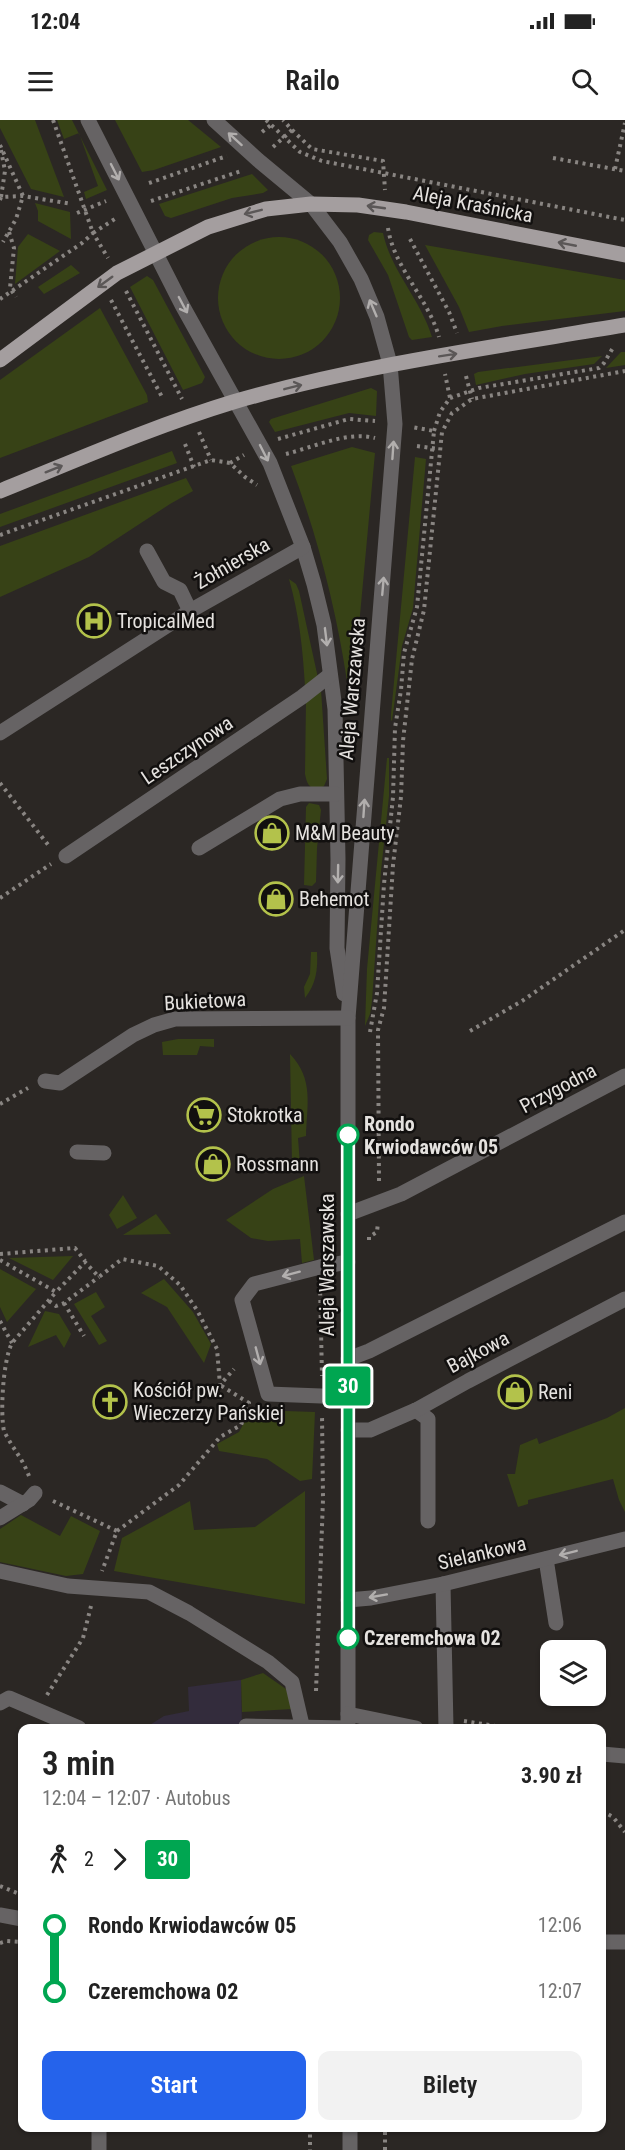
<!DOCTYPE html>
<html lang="pl">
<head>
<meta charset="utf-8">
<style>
	:root { --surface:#fff; --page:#f2f2f2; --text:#222; --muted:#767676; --accent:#2563eb }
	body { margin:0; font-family:"Roboto Condensed",sans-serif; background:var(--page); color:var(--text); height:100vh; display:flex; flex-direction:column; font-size:22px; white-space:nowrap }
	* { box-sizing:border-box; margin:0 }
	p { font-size:20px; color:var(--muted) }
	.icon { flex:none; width:33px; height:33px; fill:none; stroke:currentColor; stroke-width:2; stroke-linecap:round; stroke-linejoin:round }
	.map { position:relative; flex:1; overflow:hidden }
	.sheet { position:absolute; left:18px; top:1604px; width:588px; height:408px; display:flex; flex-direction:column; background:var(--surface); border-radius:12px; box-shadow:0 2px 4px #0004 }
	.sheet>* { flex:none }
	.badge { padding:0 12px; border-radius:4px; font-size:21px; line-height:39px }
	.controls { position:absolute; left:540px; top:1520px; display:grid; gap:12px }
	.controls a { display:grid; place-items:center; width:66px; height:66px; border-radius:12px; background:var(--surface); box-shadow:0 2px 4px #0004; font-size:30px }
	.map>.badge { position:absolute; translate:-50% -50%; box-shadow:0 0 0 3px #fff }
	.legs { display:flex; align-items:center; gap:9px; height:66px; padding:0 24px; font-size:20px }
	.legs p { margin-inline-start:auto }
	.headline { display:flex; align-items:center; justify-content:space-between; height:102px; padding:0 24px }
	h1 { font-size:33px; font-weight:600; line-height:45px }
	.button { display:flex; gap:12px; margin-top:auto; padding:12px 24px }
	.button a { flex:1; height:69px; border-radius:12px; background:var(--accent); color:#fff; font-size:24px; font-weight:600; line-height:69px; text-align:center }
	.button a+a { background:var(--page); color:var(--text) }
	ul { padding:0 24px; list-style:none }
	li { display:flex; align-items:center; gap:21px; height:66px; font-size:22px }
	li i { display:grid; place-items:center; width:9px; height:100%; margin:0 8px; background:currentColor }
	li i::after { content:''; width:15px; height:15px; margin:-8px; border:4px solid; border-radius:50%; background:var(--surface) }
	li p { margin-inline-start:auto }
	li:first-child i { background:linear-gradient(#0000 50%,currentColor 0) }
	li:last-child i { background:linear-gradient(currentColor 50%,#0000 0) }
	.status { display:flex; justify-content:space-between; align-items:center; height:42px; padding:0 30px; background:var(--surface); direction:ltr }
	.status svg { height:16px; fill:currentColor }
	header { display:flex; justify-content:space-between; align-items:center; height:78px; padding:0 24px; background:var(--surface); font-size:27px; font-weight:600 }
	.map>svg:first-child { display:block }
</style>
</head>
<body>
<div class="status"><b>12:04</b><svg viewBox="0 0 49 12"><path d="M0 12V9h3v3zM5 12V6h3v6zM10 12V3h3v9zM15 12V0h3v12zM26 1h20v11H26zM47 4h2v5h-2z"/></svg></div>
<header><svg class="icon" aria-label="menu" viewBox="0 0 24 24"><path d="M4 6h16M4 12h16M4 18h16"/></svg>Railo<svg class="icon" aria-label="search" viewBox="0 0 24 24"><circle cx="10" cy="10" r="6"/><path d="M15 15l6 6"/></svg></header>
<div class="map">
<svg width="625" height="2030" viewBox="0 0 625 2030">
	<rect width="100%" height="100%" fill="#2b2724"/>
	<path fill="#332c3c" d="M241,1560l1,48h-97l19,-12 25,-5 -1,-24z"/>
	<g fill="#374216">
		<path d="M0,0h35l29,77 -33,-8 -31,-61z"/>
		<path d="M57,0h15l35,70 -21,9 -2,-7 14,-6 -19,-53 -15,6z"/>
		<path d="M115,0h73l33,27 -67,23 -12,2z"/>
		<path d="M252,54l16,16 -5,3 -31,5 -61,20 -6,-2 -6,-12z"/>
		<path d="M35,83l35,9 1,27 -33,-18v-10z"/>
		<path d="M374,112l9,1c8,38 38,67 49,104l-20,3 -3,-3 -21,-62 -20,-35 1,-5z"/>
		<path d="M28,114l32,17 -45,33 3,-37z"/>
		<circle cx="279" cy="178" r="61"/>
		<path d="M425,125l200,35v31l-123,15 -33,6 -10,-25z"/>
		<path d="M71,145l9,8 -36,21 -6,-7z"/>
		<path d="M147,156l6,4 52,97 -3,6 -19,7 -53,-103z"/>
		<path d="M100,188l47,87 1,7 -148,56v-78z"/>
		<path d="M621,232h4v13l-19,3z"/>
		<path d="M602,236l-8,8 -69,10 -49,11 -2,-11 4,-2z"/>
		<path d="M371,268l6,3 -1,25 -27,-3 -74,19 -6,-10 2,-3z"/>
		<path d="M352,327l23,6 -21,227 -3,2 -4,-1c-11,-73 -30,-147 -56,-215z"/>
		<path d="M172,331l5,12 -177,64v-13z"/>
		<path d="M415,337l11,2 -13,149 -11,38 -10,75 -1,-1v-6z"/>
		<path d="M186,358l7,13 -23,13 -81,53 -89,40v-51z"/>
		<path d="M289,459l7,5 3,7 19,87 -13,9c-2,-37 -6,-73 -16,-108z"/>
		<path d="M321,570l6,89 -3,7 -7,4c-9,-3 -10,-7 -12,-16l1,-73z"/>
		<path d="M387,638h2v38l-8,75 -9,130 -2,13 -5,12 2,-57z"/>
		<path d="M309,683l10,2 2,5 -4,38 -1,34 -4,4 -8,-1 2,-78z"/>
		<path d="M311,832h6c1,18 -1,32 -12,46l-1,-11 6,-13z"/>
		<path d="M178,919h36v8l-14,-1 -3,9h-34l-1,-13z"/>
		<path d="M290,934c24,25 17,51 16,82l-8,2 2,26h-8z"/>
		<path d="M304,1056l10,84 -12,3 -2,-24 -32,2 -17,-3 -25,-18 47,-31z"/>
		<path d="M123,1075l14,23 -20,11 -8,-14z"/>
		<path d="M156,1094l15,20 -48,1z"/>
		<path d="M73,1136l-20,24 -44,-22z"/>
		<path d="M0,1149l36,20 -29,33 -7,-15z"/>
		<path d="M164,1159l29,33 18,32 -7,19 -37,-56 -26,-14z"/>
		<path d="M96,1172l9,15 -14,9 16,25 -8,4 -25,-41z"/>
		<path d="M45,1191l14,3 12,20 -7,14 -8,-13 -28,12z"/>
		<path d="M625,1288v104l-6,-12 -6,-21 -85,21v4l-10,3 -11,-33h8l5,-29 17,-7 2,6 68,-26z"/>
		<path d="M251,1290l64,2 -3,67 -12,2 -33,-22 -48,-8 -2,-7 22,-12z"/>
		<path d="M305,1371v113l-191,-33 8,-33 68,-37 4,29 61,-3z"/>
		<path d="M21,1395l39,21 11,-20 29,15 -17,43 -17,2 -66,-14v-33z"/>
		<path d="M263,1553l23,16 6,20 -50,3 -1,-32z"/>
	</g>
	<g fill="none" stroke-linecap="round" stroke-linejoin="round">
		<g stroke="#898582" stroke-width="4" stroke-dasharray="3 4.5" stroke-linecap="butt">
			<path d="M53,0l40,113 25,-16"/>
			<path d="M266,0l34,32 22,9 303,59"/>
			<path d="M292,10l20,19 71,12 2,29"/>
			<path d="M262,12l9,-7"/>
			<path d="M0,25l23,51 -7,23 -13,23"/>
			<path d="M273,27l19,-17 -9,-10"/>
			<path d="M553,38l72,13"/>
			<path d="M615,49l10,-46"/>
			<path d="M149,63l78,-27"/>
			<path d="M1,77l4,-26 -4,-21"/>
			<path d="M0,80l1,-3 22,-1 49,8"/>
			<path d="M151,81l90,-30"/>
			<path d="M77,93l29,-12"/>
			<path d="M388,108c6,40 40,70 51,109"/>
			<path d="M9,112l5,16 -4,40 6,9"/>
			<path d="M410,119l39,73 8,21"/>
			<path d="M126,171l56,108"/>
			<path d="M0,179l82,-56 11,-10 15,25"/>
			<path d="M111,180l51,97"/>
			<path d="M466,256l6,23"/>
			<path d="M450,278l29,-10 120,-20 5,-5 10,-17"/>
			<path d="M434,311l6,-19 10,-14 -5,-24"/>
			<path d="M199,312l12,28"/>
			<path d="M278,319l71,-20 26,2"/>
			<path d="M185,324l9,23"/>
			<path d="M417,326l22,3"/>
			<path d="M286,334c28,-7 61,-23 89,-16"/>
			<path d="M230,343l14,-8"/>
			<path d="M0,415l211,-75 19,3 15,14 12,8"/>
			<path d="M0,663l49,63"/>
			<path d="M0,778l51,-34"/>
			<path d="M470,911l52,-30 103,-71"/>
			<path d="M370,912l7,-39 7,-109 9,-87 2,-69 6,-38 3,-37 13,-46 17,-176 -22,-4"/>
			<path d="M0,984l28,-16"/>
			<path d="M292,1047l22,-2"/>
			<path d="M379,1061l-1,-151 6,-22 9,-143 8,-68 2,-56 9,-82 12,-49 18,-178 10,-19 20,-14 153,-28"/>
			<path d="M369,1120v-3l8,-5 1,-10"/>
			<path d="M0,1134l75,-6 10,13"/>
			<path d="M0,1140l56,32 29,-30 14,15 23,-18 36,7 22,19 17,25 20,39 3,36"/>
			<path d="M320,1165l2,91"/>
			<path d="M49,1181l7,5 8,-3 35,-26"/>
			<path d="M64,1183l20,33"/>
			<path d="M0,1201l12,22"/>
			<path d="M198,1276l22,-11 14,-16"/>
			<path d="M29,1356c-6,-17 -18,-30 -25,-45 -4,-18 -1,-71 8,-88l44,-51"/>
			<path d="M53,1381l64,30 -15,40"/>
			<path d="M117,1411l62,-46 41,-48 21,-12 8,-22 -29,-18"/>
			<path d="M316,1571l7,-192 -1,-85"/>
			<path d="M47,1575l36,-57 8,-32"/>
			<path d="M464,1601l44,7"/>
			<path d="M602,1691l11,6 12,15"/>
			<path d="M0,1766l22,9"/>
			<path d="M0,1823l7,-2 15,1"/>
			<path d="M310,2007v23"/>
			<path d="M385,2030v-23"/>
		</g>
		<g stroke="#666364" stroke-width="15">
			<path d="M88,0l94,185 88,158 33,84 11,37 10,41 11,84 3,150 -1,89 7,46"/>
			<path d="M214,0l44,40 53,44 29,38 21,37 16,38 13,47 5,60 -47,594v710"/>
			<path d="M147,431l17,31 16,8 10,21"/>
			<path d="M0,613l190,-122 113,-64"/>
			<path d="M199,728l81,-49 20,-5h36"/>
			<path d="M66,736l236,-159 28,-22"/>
			<path d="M45,961l15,2 73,-48 21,-10 21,-6 173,-1"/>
			<path d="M77,1032l27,1"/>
			<path d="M348,1094l53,-20 224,-118"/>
			<path d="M348,1239l21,-8 256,-129"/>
			<path d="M348,1277l-80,-3 -26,-94 12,-16 66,-17 28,-5"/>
			<path d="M416,1290l12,9v102"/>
			<path d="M348,1310h22l46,-20 52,-29 157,-82"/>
			<path d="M0,1372l23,12"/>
			<path d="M0,1398l29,-18 6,-7"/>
			<path d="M546,1439l10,64"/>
			<path d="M0,1451l68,15 81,6 40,21 79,49 24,20 10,43"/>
			<path d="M443,1464l3,144"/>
			<path d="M348,1480l23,-2 72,-14 182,-45"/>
			<path d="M0,1583l9,-5 70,30"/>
			<path d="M348,1594l68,14"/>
			<path d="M246,1606l102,2"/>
			<path d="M602,1634l23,2"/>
			<path d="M0,1795l22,4"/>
			<path d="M602,1822h23"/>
			<path d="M350,2007v23"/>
			<path d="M99,2030v-23"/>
		</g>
		<g stroke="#a49e9f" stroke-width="15">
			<path d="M0,240l117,-87 91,-46 58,-18 45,-5 47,1 48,7 219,43"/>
			<path d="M0,371c77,-31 154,-65 233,-89 128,-37 261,-55 392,-77"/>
		</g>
	</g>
	<defs><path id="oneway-shaft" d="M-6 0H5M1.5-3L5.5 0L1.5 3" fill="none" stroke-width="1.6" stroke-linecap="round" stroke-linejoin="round" transform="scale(1.5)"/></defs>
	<g stroke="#b2afae">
		<use href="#oneway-shaft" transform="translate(235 19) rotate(-138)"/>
		<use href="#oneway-shaft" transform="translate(115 52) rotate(63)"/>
		<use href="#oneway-shaft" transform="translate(183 185) rotate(62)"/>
		<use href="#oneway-shaft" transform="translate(373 188) rotate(-113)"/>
		<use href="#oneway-shaft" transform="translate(393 330) rotate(-86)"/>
		<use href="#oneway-shaft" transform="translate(264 333) rotate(63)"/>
		<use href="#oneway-shaft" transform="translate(383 466) rotate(-85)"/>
		<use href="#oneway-shaft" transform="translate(326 517) rotate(83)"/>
		<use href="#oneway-shaft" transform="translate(364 688) rotate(-86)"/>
		<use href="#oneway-shaft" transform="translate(338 754) rotate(91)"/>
		<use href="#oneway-shaft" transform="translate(291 1154) rotate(165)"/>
		<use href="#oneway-shaft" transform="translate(258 1236) rotate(75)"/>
		<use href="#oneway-shaft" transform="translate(568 1433) rotate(166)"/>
		<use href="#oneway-shaft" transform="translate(378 1476) rotate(170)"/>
	</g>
	<g stroke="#5b5757">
		<use href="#oneway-shaft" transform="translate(376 87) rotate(-172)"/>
		<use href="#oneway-shaft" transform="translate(253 92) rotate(166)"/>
		<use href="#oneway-shaft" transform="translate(567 124) rotate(-169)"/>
		<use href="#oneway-shaft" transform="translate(105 162) rotate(144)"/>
		<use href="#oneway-shaft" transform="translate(448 235) rotate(-9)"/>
		<use href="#oneway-shaft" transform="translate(293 267) rotate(-14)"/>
		<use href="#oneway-shaft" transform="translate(54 349) rotate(-22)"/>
	</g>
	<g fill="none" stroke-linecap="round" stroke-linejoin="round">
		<defs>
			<path id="line-1" d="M348,1015v503"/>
		</defs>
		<use href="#line-1" stroke="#fff" stroke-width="14"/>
		<use href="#line-1" stroke="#00a651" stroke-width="9"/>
	</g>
	<defs>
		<symbol id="hospital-ring" viewBox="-11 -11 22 22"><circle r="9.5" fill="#12100f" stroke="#b3c24b" stroke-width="1.5"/><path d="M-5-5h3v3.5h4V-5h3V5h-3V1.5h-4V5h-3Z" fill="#b3c24b"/></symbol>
		<symbol id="shop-ring" viewBox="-11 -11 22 22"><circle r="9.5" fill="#12100f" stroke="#b3c24b" stroke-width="1.5"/><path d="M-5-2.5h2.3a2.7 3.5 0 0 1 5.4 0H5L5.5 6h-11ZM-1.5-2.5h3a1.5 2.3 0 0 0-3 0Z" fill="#b3c24b"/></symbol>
		<symbol id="supermarket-ring" viewBox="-11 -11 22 22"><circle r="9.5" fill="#12100f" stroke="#b3c24b" stroke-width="1.5"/><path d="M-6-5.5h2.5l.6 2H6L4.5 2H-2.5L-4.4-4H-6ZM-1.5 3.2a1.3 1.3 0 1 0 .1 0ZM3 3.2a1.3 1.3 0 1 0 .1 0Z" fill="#b3c24b"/></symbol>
		<symbol id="church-ring" viewBox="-11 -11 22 22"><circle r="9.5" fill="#12100f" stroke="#b3c24b" stroke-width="1.5"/><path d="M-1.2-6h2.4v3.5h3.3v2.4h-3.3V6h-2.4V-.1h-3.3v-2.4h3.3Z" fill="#b3c24b"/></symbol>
	</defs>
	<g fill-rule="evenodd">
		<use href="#hospital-ring" x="75" y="482" width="38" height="38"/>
		<use href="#shop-ring" x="253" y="694" width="38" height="38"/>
		<use href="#shop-ring" x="257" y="760" width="38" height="38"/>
		<use href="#supermarket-ring" x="185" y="976" width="38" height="38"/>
		<use href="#shop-ring" x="194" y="1025" width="38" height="38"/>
		<use href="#shop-ring" x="496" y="1253" width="38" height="38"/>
		<use href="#church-ring" x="91" y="1263" width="38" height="38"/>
	</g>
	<g fill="#fff" stroke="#00a651" stroke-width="3">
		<circle cx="348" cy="1015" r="10"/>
		<circle cx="348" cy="1518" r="10"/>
	</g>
	<g text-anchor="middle" stroke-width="5" stroke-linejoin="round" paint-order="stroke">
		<g font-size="20" fill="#e5e2df" stroke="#12100f">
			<text transform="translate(473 84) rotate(11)" y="7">Aleja Kraśnicka</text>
			<text transform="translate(232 443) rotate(-30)" y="7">Żołnierska</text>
			<text transform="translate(352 569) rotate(-85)" y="7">Aleja Warszawska</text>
			<text transform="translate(187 630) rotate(-34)" y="7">Leszczynowa</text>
			<text transform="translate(205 881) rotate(-3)" y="7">Bukietowa</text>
			<text transform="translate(558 968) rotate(-28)" y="7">Przygodna</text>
			<text transform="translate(327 1145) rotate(-90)" y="7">Aleja Warszawska</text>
			<text transform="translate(478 1232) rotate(-28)" y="7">Bajkowa</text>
			<text transform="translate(482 1433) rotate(-13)" y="7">Sielankowa</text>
		</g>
		<g font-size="20" fill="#e5e2df" stroke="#12100f" text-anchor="start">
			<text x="117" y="508">TropicalMed</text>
			<text x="295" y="720">M&amp;M Beauty</text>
			<text x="299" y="786">Behemot</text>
			<text x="227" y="1002">Stokrotka</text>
			<text x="236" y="1051">Rossmann</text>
			<text x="133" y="1277">Kościół pw.<tspan x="133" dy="23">Wieczerzy Pańskiej</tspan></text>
			<text x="538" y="1279">Reni</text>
		</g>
		<g font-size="20" font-weight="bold" fill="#e5e2df" stroke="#12100f" text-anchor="start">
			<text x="364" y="1011">Rondo<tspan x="364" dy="23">Krwiodawców 05</tspan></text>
			<text x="364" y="1525">Czeremchowa 02</text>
		</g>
	</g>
</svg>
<div class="controls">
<a><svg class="icon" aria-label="layers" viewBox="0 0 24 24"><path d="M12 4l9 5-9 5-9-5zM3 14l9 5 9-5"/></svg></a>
</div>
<b class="badge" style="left:348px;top:1266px;background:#00a651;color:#fff">30</b>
<section class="sheet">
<div class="headline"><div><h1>3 min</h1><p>12:04 – 12:07 · Autobus</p></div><b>3.90 zł</b></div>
<div class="legs"><svg class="icon" aria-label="walk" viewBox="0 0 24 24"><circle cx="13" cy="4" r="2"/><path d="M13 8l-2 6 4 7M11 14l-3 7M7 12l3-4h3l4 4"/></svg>2<svg class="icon" aria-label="forward" viewBox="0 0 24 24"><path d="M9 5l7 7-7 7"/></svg><b class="badge" style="background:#00a651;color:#fff">30</b></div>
<ul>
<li><i style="color:#00a651"></i><b>Rondo Krwiodawców 05</b><p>12:06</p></li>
<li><i style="color:#00a651"></i><b>Czeremchowa 02</b><p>12:07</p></li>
</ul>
<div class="button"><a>Start</a><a>Bilety</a></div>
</section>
</div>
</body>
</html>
